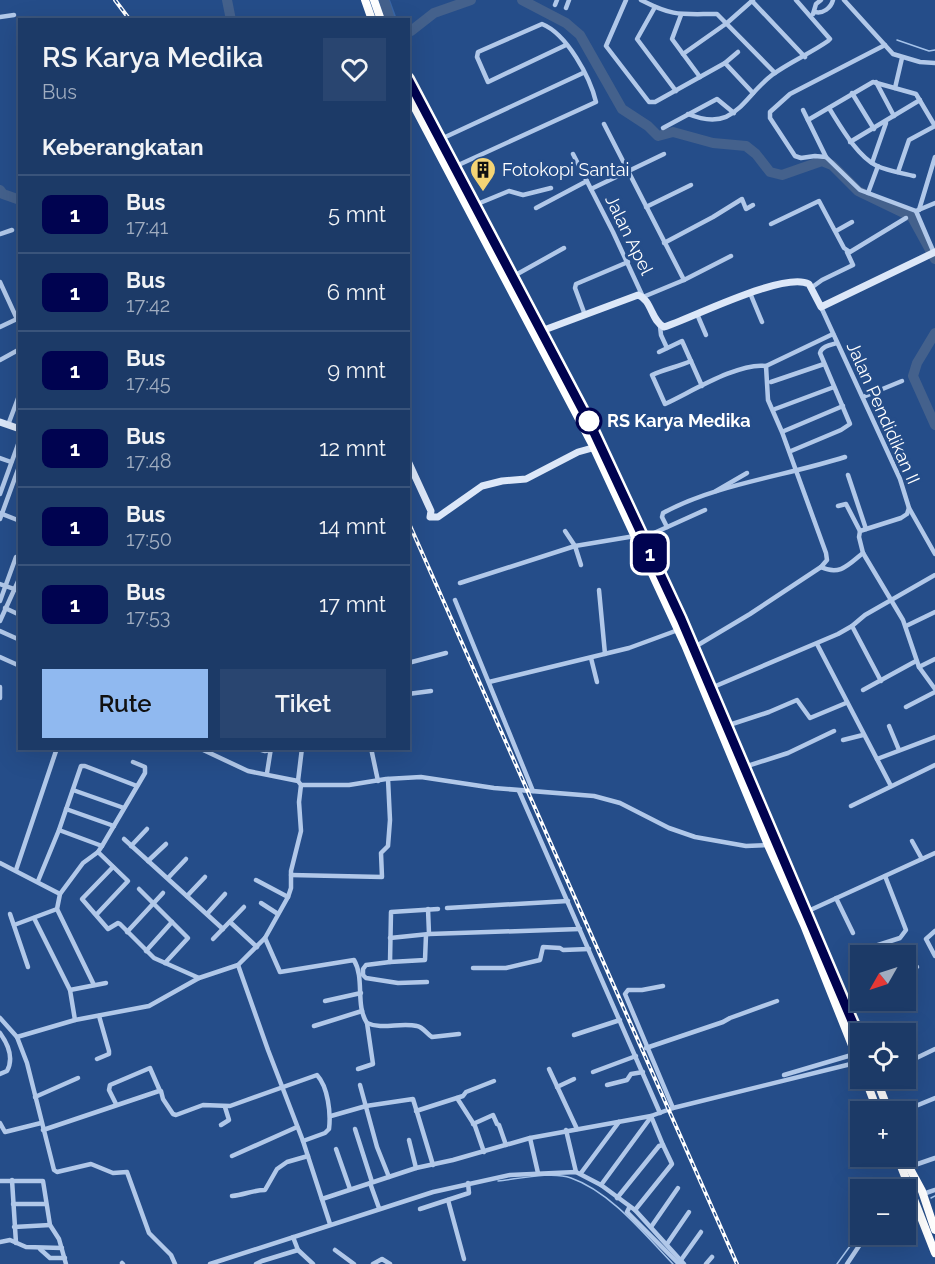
<!DOCTYPE html>
<html lang="id">
<head>
<meta charset="utf-8">
<style>
	:root { --surface:#1c3a67; --page:#294570; --text:#f1f3f6; --muted:#a0adc0; --line:#3a547b; --accent:#90b9f0 }
	body { margin:0; font-family:Raleway,sans-serif; background:var(--page); color:var(--text); height:100vh; display:flex; flex-direction:column; font-size:22px; white-space:nowrap }
	* { box-sizing:border-box; margin:0 }
	p { font-size:20px; color:var(--muted) }
	.icon { flex:none; width:33px; height:33px; fill:none; stroke:currentColor; stroke-width:2; stroke-linecap:round; stroke-linejoin:round }
	.map { position:relative; flex:1; overflow:hidden }
	.panel { position:absolute; left:18px; top:18px; width:392px; height:732px; display:flex; flex-direction:column; background:var(--surface); border-radius:0px; box-shadow:0 6px 24px #0002,0 0 0 2px var(--line) }
	.panel>* { flex:none }
	.badge { padding:0 12px; border-radius:9px; font-size:21px; line-height:39px }
	.needle { width:39px; rotate:231deg }
	.fabs { position:absolute; left:850px; top:945px; display:grid; gap:12px }
	.fabs a { display:grid; place-items:center; width:66px; height:66px; border-radius:0px; background:var(--surface); box-shadow:0 6px 24px #0002,0 0 0 2px var(--line); font-size:30px }
	.map>.badge { position:absolute; translate:-50% -50%; box-shadow:0 0 0 3px #fff }
	h2 { padding:0 24px; font-size:22px; line-height:54px }
	.round { display:grid; place-items:center; flex:none; width:63px; height:63px; border-radius:0px; background:var(--page) }
	.overview { display:flex; align-items:center; justify-content:space-between; height:102px; padding:0 24px }
	h1 { font-size:28px; font-weight:600; line-height:45px }
	.action { display:flex; gap:12px; margin-top:auto; padding:12px 24px }
	.action a { flex:1; height:69px; border-radius:0px; background:var(--accent); color:#111; font-size:24px; font-weight:600; line-height:69px; text-align:center }
	.action a+a { background:var(--page); color:var(--text) }
	ul { padding:0; list-style:none }
	li { display:flex; align-items:center; gap:18px; height:78px; padding:0 24px; border-top:2px solid var(--line) }
	li div { flex:1 }
	li b { display:block; font-size:22px }
	li em { font-style:normal }
	li .badge { min-width:66px; font-weight:700; text-align:center }
	.map>svg:first-child { display:block }
</style>
</head>
<body>
<div class="map">
<svg width="935" height="1264" viewBox="0 0 935 1264">
	<rect width="100%" height="100%" fill="#254d89"/>
	<path fill="#3966a6" d="M365,0h25l7,19h-25z"/>
	<g fill="none" stroke-linecap="round" stroke-linejoin="round">
		<g stroke="#a5c3ea" stroke-width="1.5">
			<path d="M897,40l32,11 6,-1"/>
			<path d="M498,1181c20,-2 54,-10 73,-3 40,14 74,57 102,86"/>
			<path d="M931,1198l4,-2"/>
			<path d="M837,1264l24,-33"/>
		</g>
		<g stroke="#44618c" stroke-width="10">
			<path d="M227,0l4,20"/>
			<path d="M384,0l6,20"/>
			<path d="M522,0l44,23 14,12 42,74 26,17 10,10 15,-4 40,11 33,3 10,8 14,18 12,3 40,-14 10,4 26,26 54,26 23,42"/>
			<path d="M408,31h3l23,-18 37,-13"/>
			<path d="M0,190l3,4 17,6"/>
			<path d="M935,333l-18,30 -4,13 22,49"/>
		</g>
		<g stroke="#b1c8e9" stroke-width="4.5">
			<path d="M626,0l-20,46 43,56h6l70,-39 28,30"/>
			<path d="M641,0c33,17 40,14 76,14l58,59"/>
			<path d="M844,0l49,54 27,8 15,1"/>
			<path d="M752,1l53,56"/>
			<path d="M555,5l2,-5"/>
			<path d="M655,7l-18,32 39,52"/>
			<path d="M566,8l3,-8"/>
			<path d="M815,12c8,2 16,-4 18,-12"/>
			<path d="M813,14l3,-10 5,-4"/>
			<path d="M681,15l-9,24 28,38"/>
			<path d="M0,17l14,-2"/>
			<path d="M885,45l-95,49 -20,18v6l25,38 6,2 14,-2 11,1 34,33 56,21 19,-8"/>
			<path d="M683,54l44,-31 26,-23"/>
			<path d="M725,63l13,-11"/>
			<path d="M876,82l18,34"/>
			<path d="M895,88l7,-30"/>
			<path d="M852,93l22,36"/>
			<path d="M829,108c12,19 28,48 48,58 11,5 25,7 37,10"/>
			<path d="M803,110l23,47"/>
			<path d="M688,114c47,19 53,-15 84,-39 16,-12 39,-22 56,-34l2,-2 -34,-39"/>
			<path d="M808,120l65,-38 43,12 19,32"/>
			<path d="M604,124l80,156"/>
			<path d="M663,128l54,-29 17,14"/>
			<path d="M441,139l142,-66"/>
			<path d="M850,142l70,-42"/>
			<path d="M573,154l40,78 30,65 41,-17 47,-24"/>
			<path d="M872,163l14,-40"/>
			<path d="M454,167l142,-65c-6,-25 -29,-68 -54,-78l-64,28 -1,5 11,25 78,-37"/>
			<path d="M898,172l11,-32 26,-14"/>
			<path d="M591,189l73,-35"/>
			<path d="M868,193l10,-27"/>
			<path d="M475,205l34,-14 14,4 28,-7"/>
			<path d="M646,207l45,-22"/>
			<path d="M536,208l51,-27"/>
			<path d="M919,210l16,-53"/>
			<path d="M916,211l18,42"/>
			<path d="M771,224l48,-23 25,47 6,4 56,-34"/>
			<path d="M836,231l16,-9"/>
			<path d="M0,234l12,-4"/>
			<path d="M664,243l49,-26 29,-18 4,10 7,-4"/>
			<path d="M512,277l52,-29"/>
			<path d="M0,282l17,37"/>
			<path d="M811,288l11,-8 31,-15 -6,-13"/>
			<path d="M750,293l12,29"/>
			<path d="M821,307l79,172 9,29 -2,6 -6,4 -41,13 -1,6 4,16 40,67 16,47 16,22"/>
			<path d="M697,314l9,21"/>
			<path d="M585,315l-10,-27 1,-4 52,-22"/>
			<path d="M660,326l1,9 6,13"/>
			<path d="M0,327l19,-9"/>
			<path d="M659,352l23,-11 20,45"/>
			<path d="M0,360l20,-11"/>
			<path d="M691,361c-14,6 -26,8 -39,14l13,29c26,-12 74,-42 101,-38l67,-32"/>
			<path d="M766,366l2,34 14,32 44,121 1,7 -6,7"/>
			<path d="M771,382l53,-18"/>
			<path d="M863,397l39,-16"/>
			<path d="M775,409l59,-22"/>
			<path d="M8,425l12,-32"/>
			<path d="M784,431l59,-25"/>
			<path d="M791,451l50,-21 9,-6 -30,-71c2,-7 10,-8 17,-10"/>
			<path d="M0,458l11,4"/>
			<path d="M848,475l18,54"/>
			<path d="M716,491l31,-18"/>
			<path d="M0,494l20,-55"/>
			<path d="M838,506l8,-2 14,27"/>
			<path d="M909,508l26,46"/>
			<path d="M0,513l20,8"/>
			<path d="M0,519l20,-55"/>
			<path d="M667,527l-5,-10 1,-4c53,-29 123,-37 182,-56"/>
			<path d="M565,531l10,15 6,19"/>
			<path d="M643,538l62,-28"/>
			<path d="M460,583l115,-37 60,-10"/>
			<path d="M0,584l20,7"/>
			<path d="M599,590l6,64"/>
			<path d="M455,600l78,191"/>
			<path d="M0,601l16,-44"/>
			<path d="M5,608l15,7"/>
			<path d="M0,621l20,-44"/>
			<path d="M852,626l29,55"/>
			<path d="M906,626l29,-14"/>
			<path d="M0,631l20,9"/>
			<path d="M817,644l74,142"/>
			<path d="M693,648l57,-34 71,-47c19,9 27,-2 42,-14"/>
			<path d="M0,657l20,9"/>
			<path d="M591,658l6,24"/>
			<path d="M408,663l38,-10"/>
			<path d="M919,667l16,-8"/>
			<path d="M489,682l140,-34 49,-18"/>
			<path d="M0,687v11"/>
			<path d="M711,688l127,-54 14,-8 13,-11 70,-40"/>
			<path d="M863,690l53,-29"/>
			<path d="M408,694l23,-3"/>
			<path d="M906,707l29,-15"/>
			<path d="M726,726l43,-14 28,-12 13,18 36,-15"/>
			<path d="M889,726l10,24"/>
			<path d="M843,740l20,-5"/>
			<path d="M104,748l2,1"/>
			<path d="M255,748l10,3 6,-1"/>
			<path d="M371,748l7,33"/>
			<path d="M877,759l58,-22"/>
			<path d="M744,767l44,-14 46,-22"/>
			<path d="M267,773l4,-25"/>
			<path d="M298,781l4,-33"/>
			<path d="M301,785h48l37,-6 35,-2 73,11 100,8 26,7 49,25 26,9 51,9 22,-1"/>
			<path d="M73,790l51,18"/>
			<path d="M519,791l141,322"/>
			<path d="M851,806l84,-41"/>
			<path d="M66,809l48,17"/>
			<path d="M59,830l43,16"/>
			<path d="M124,839l99,90"/>
			<path d="M912,841l10,18"/>
			<path d="M131,846l16,-17"/>
			<path d="M148,861l18,-17"/>
			<path d="M0,863l60,31"/>
			<path d="M113,867l-31,32 26,30 10,-6 2,1 34,34 45,20"/>
			<path d="M16,870l41,-122"/>
			<path d="M291,875l91,2 -1,-24 7,-7 2,-26 -2,-41"/>
			<path d="M168,878l18,-19"/>
			<path d="M256,880l32,17"/>
			<path d="M38,881l21,-51 22,-64h4l52,20"/>
			<path d="M139,889l33,33"/>
			<path d="M187,896l18,-19"/>
			<path d="M836,898l17,35"/>
			<path d="M261,903l17,11"/>
			<path d="M447,908l121,-7"/>
			<path d="M428,909l1,25"/>
			<path d="M806,912l129,-59"/>
			<path d="M10,914l18,53"/>
			<path d="M97,914l31,-33 -30,-29"/>
			<path d="M207,914l18,-20"/>
			<path d="M34,918l36,72 5,30"/>
			<path d="M230,922l27,25"/>
			<path d="M14,925l43,-16"/>
			<path d="M935,931l-9,8 9,17"/>
			<path d="M127,932l36,-39"/>
			<path d="M426,935l-1,25 -35,2 1,-50 47,-3"/>
			<path d="M265,938l15,34 74,-12c11,19 1,45 13,63 15,7 34,-1 50,3 6,1 10,8 15,11l27,-3"/>
			<path d="M390,938l39,-4 151,-5"/>
			<path d="M213,939l31,-32"/>
			<path d="M875,946l25,-8 6,-8 -21,-54"/>
			<path d="M146,951l26,-29 16,16 -23,25"/>
			<path d="M390,962l-24,3 -3,4v6l3,3 32,5 29,-1"/>
			<path d="M238,965l30,85 35,91 27,83"/>
			<path d="M473,968h33l34,-8 3,-13 17,1 3,2 26,-1"/>
			<path d="M906,972l11,-5"/>
			<path d="M94,985l-37,-76 3,-15 23,-31 15,-11 4,-6 43,-73v-6l-12,-5"/>
			<path d="M663,986l-21,4h-14l-3,4 48,114"/>
			<path d="M70,990l36,-7"/>
			<path d="M325,1001l36,-8"/>
			<path d="M843,1002l18,-8"/>
			<path d="M0,1018l17,19 10,26 27,107 3,2 34,-8 22,9 14,-1 22,61 22,22 4,9"/>
			<path d="M314,1026l48,-15"/>
			<path d="M0,1033c8,11 14,25 7,38l-7,3"/>
			<path d="M574,1035l46,-15"/>
			<path d="M17,1037l58,-17 74,-14 50,-28 39,-13 27,-27 23,-41 3,-9v-17l10,-40 -2,-29 2,-17 -3,-4 -50,-10 -49,-23"/>
			<path d="M646,1048l77,-26 7,-4 47,-17"/>
			<path d="M97,1059l12,-5v-3l-10,-35"/>
			<path d="M906,1063l29,-14"/>
			<path d="M358,1069l15,-5 -6,-41"/>
			<path d="M549,1069l28,60"/>
			<path d="M593,1072l43,-16"/>
			<path d="M784,1075l71,-21"/>
			<path d="M360,1085l17,62 12,30"/>
			<path d="M607,1085l20,-5 4,-6 12,-2"/>
			<path d="M557,1087l17,-8"/>
			<path d="M35,1097l43,-19"/>
			<path d="M457,1098l18,28 9,26"/>
			<path d="M116,1104l-7,-14 1,-5 40,-17 10,23"/>
			<path d="M416,1111l47,-15 3,-4 28,-11"/>
			<path d="M901,1112l34,-14"/>
			<path d="M331,1116l35,-10 47,-7 20,66"/>
			<path d="M651,1116l12,29"/>
			<path d="M0,1123l5,9 36,-9"/>
			<path d="M473,1124l20,-9 4,9 2,1 7,20"/>
			<path d="M221,1125l8,-5 -4,-13"/>
			<path d="M355,1129l17,53"/>
			<path d="M43,1130l116,-39h2l2,8 10,15 3,1 27,-10 27,1 87,-31c11,12 14,38 12,54l-4,4 -22,8"/>
			<path d="M566,1130l10,42"/>
			<path d="M530,1138l8,35"/>
			<path d="M409,1140l7,28"/>
			<path d="M336,1149l14,40"/>
			<path d="M232,1156l65,-29"/>
			<path d="M909,1167l26,-9"/>
			<path d="M581,1173l38,-51"/>
			<path d="M12,1180l4,63"/>
			<path d="M0,1181h43l7,44 9,14 7,25"/>
			<path d="M370,1183l9,25"/>
			<path d="M601,1185l50,-68"/>
			<path d="M923,1194l12,-4"/>
			<path d="M232,1196c12,-1 21,-6 33,-6l12,-21 10,-7 21,-6"/>
			<path d="M617,1198l42,-52 4,-1 9,19 -37,46"/>
			<path d="M322,1199l94,-31 37,-8 77,-22 121,-22 22,-8 186,-46"/>
			<path d="M448,1200l16,59"/>
			<path d="M13,1204h33"/>
			<path d="M629,1208l-2,4 52,52"/>
			<path d="M420,1209l49,-16 -1,-10"/>
			<path d="M906,1212l12,-3"/>
			<path d="M14,1227l36,-2"/>
			<path d="M651,1227l27,-39"/>
			<path d="M293,1237l5,13 15,14"/>
			<path d="M0,1242l10,-2 16,7 36,1"/>
			<path d="M667,1244l22,-32"/>
			<path d="M40,1249l10,9h15"/>
			<path d="M335,1250l19,14"/>
			<path d="M681,1260l20,-28"/>
			<path d="M122,1263l1,1"/>
			<path d="M210,1264l223,-72 77,-17 66,-3 25,13 34,25 49,54"/>
			<path d="M256,1264l6,-3 36,-11"/>
			<path d="M373,1264l9,-5 8,5"/>
			<path d="M706,1264l6,-7"/>
			<path d="M847,1264l14,-21 10,-9"/>
		</g>
		<g stroke="#dce7f8" stroke-width="7">
			<path d="M536,333l102,-38c14,5 13,26 26,32 28,-9 120,-56 145,-43l12,23 114,-55"/>
			<path d="M0,422l20,7"/>
			<path d="M408,461l23,50 -1,6h8l44,-31 20,-5 24,-2 52,-27 18,-5"/>
		</g>
		<g stroke="#fff" stroke-width="8">
			<path d="M365,0l7,20"/>
			<path d="M374,0l7,20"/>
			<path d="M408,79l185,352 87,188 181,423"/>
			<path d="M408,95l185,351 92,199 83,200 36,80 57,143"/>
			<path d="M865,1078l13,34"/>
			<path d="M876,1078l13,34"/>
			<path d="M906,1151l3,16 13,24 13,39"/>
			<path d="M897,1156l38,97"/>
		</g>
		<defs>
			<g id="rail">
				<path d="M115,0l15,20"/>
				<path d="M408,521l329,743"/>
			</g>
		</defs>
		<use href="#rail" stroke="#fff" stroke-width="4"/>
		<use href="#rail" stroke="#254d89" stroke-width="1.5" stroke-dasharray="4.5" stroke-linecap="butt"/>
	</g>
	<g fill="none" stroke-linecap="round" stroke-linejoin="round">
		<defs>
			<path id="line" d="M408,79l183,347 90,193 180,423"/>
		</defs>
		<use href="#line" stroke="#fff" stroke-width="14"/>
		<use href="#line" stroke="#000350" stroke-width="9"/>
	</g>
	<defs>
		<symbol id="building-pin" viewBox="-11 -11 22 30"><path d="M0 17L-7.5 6A9.5 9.5 0 1 1 7.5 6Z" fill="#f4d475" stroke="#254d89"/><path d="M-4-6H4V6H1V3H-1V6H-4ZM-2.5-4.3h1.7v1.8h-1.7ZM.8-4.3h1.7v1.8H.8ZM-2.5-1h1.7V.8h-1.7ZM.8-1h1.7V.8H.8Z" fill="#111"/></symbol>
	</defs>
	<g fill-rule="evenodd">
		<use href="#building-pin" x="468" y="155" width="30" height="40"/>
	</g>
	<circle fill="#fff" stroke="#000350" stroke-width="3" cx="589" cy="421" r="12"/>
	<g text-anchor="middle" stroke-width="6" stroke-linejoin="round" paint-order="stroke">
		<g font-size="18" fill="#fff" stroke="#254d89" text-anchor="start">
			<text x="502" y="176">Fotokopi Santai</text>
		</g>
		<g font-size="18" fill="#fff" stroke="#254d89">
			<text transform="translate(629 235) rotate(64)" y="6">Jalan Apel</text>
			<text transform="translate(883 413) rotate(66)" y="6">Jalan Pendidikan II</text>
		</g>
		<g font-size="18" font-weight="bold" fill="#fff" stroke="#254d89" text-anchor="start">
			<text x="607" y="427">RS Karya Medika</text>
		</g>
	</g>
</svg>
<div class="fabs">
<a><svg class="needle" viewBox="-14 -14 28 28"><path d="M0-13l5 13h-10z" fill="#e53935"/><path d="M0 13l5-13h-10z" fill="#a0adc0"/></svg></a>
<a><svg class="icon" aria-label="locate" viewBox="0 0 24 24"><circle cx="12" cy="12" r="6"/><path d="M12 2v4M12 18v4M2 12h4M18 12h4"/></svg></a>
<a>+</a>
<a>−</a>
</div>
<b class="badge" style="left:650px;top:553px;background:#000350;color:#fff">1</b>
<section class="panel">
<div class="overview"><div><h1>RS Karya Medika</h1><p>Bus</p></div><a class="round"><svg class="icon" aria-label="heart" viewBox="0 0 24 24"><path d="M12 20l-8-8c-3-5 5-10 8-4 3-6 11-1 8 4z"/></svg></a></div>
<h2>Keberangkatan</h2>
<ul>
<li><span class="badge" style="background:#000350;color:#fff">1</span><div><b>Bus</b><p>17:41</p></div><em>5 mnt</em></li>
<li><span class="badge" style="background:#000350;color:#fff">1</span><div><b>Bus</b><p>17:42</p></div><em>6 mnt</em></li>
<li><span class="badge" style="background:#000350;color:#fff">1</span><div><b>Bus</b><p>17:45</p></div><em>9 mnt</em></li>
<li><span class="badge" style="background:#000350;color:#fff">1</span><div><b>Bus</b><p>17:48</p></div><em>12 mnt</em></li>
<li><span class="badge" style="background:#000350;color:#fff">1</span><div><b>Bus</b><p>17:50</p></div><em>14 mnt</em></li>
<li><span class="badge" style="background:#000350;color:#fff">1</span><div><b>Bus</b><p>17:53</p></div><em>17 mnt</em></li>
</ul>
<div class="action"><a>Rute</a><a>Tiket</a></div>
</section>
</div>
</body>
</html>
